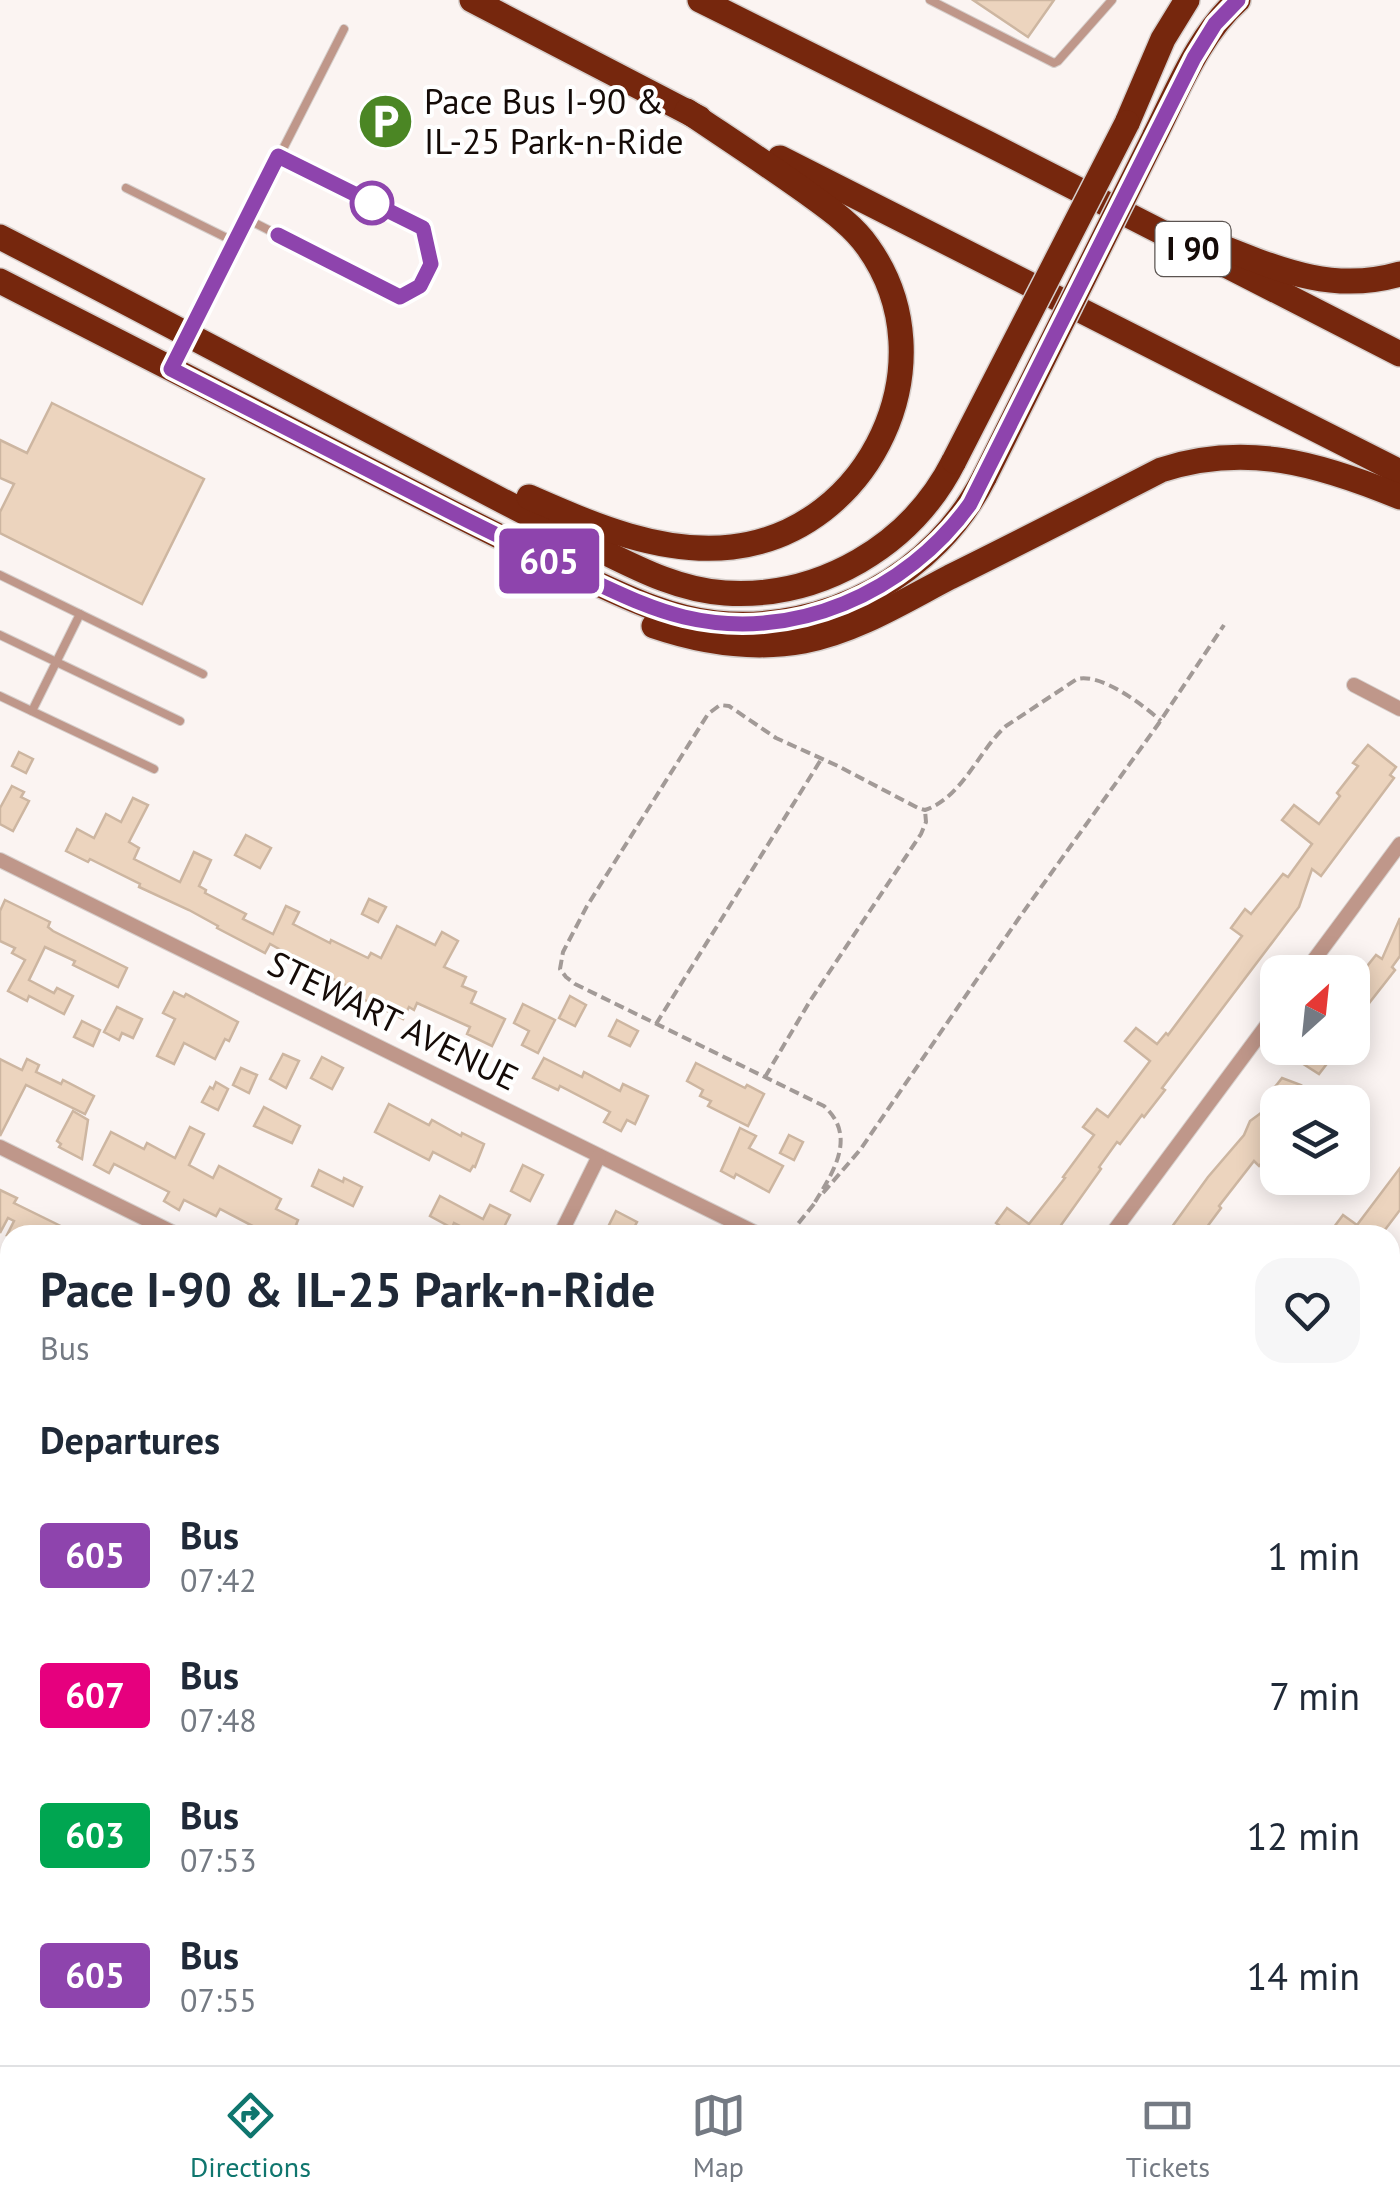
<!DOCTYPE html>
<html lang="en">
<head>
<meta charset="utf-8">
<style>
	:root { --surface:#fff; --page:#f6f6f7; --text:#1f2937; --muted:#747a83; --line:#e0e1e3; --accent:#0f766e }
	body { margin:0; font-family:"PT Sans",sans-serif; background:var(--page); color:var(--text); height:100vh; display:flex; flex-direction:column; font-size:38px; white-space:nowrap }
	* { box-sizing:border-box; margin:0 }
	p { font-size:32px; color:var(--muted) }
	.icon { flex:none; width:55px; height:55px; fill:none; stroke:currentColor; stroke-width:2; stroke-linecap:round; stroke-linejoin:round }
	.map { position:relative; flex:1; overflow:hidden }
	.side { position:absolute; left:0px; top:1225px; width:1400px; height:840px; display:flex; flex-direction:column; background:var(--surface); border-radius:30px 30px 0 0; box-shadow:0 5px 25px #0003 }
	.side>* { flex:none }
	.badge { padding:0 20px; border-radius:8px; font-size:35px; line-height:65px }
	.needle { width:65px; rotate:27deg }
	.fabs { position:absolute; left:1260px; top:955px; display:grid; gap:20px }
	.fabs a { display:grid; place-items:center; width:110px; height:110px; border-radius:20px; background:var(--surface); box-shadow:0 5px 25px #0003; font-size:50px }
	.map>.badge { position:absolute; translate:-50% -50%; box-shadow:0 0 0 5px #fff }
	h2 { padding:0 40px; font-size:38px; line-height:90px }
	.round { display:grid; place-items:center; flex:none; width:105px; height:105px; border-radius:30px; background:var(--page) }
	.headline { display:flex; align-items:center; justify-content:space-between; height:170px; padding:0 40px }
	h1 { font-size:48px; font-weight:600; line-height:75px }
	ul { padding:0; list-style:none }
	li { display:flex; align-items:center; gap:30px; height:140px; padding:0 40px }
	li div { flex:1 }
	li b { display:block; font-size:38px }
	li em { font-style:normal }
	li .badge { min-width:110px; font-weight:700; text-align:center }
	.menu { display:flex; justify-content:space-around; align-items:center; height:140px; border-top:2px solid var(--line); background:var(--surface); font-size:28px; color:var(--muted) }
	.menu a { display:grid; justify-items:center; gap:5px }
	.menu .on { color:var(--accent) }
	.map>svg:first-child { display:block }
</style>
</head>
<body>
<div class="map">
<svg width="1400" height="2065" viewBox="0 0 1400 2065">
	<rect width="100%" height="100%" fill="#fbf4f2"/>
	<g fill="#ecd4be" stroke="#cdb6a1" stroke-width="2.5">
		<path d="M973,0h81l-26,37z"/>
		<path d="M52,403l152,76 -62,125 -142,-71v-21l14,-28 -14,-6v-38l27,13z"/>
		<path d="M1368,745l28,22 -6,8 4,3 -73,98 -9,-7 -13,38 -137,181 3,2 -21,27 -2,-2 -22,29 -3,-2 -18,25 2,2 -47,66h-42l-16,-12 11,-15 22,16 36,-46 -2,-1 31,-42 -11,-8 14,-18 11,8 42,-56 -25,-20 11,-13 21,16 9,-11 2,2 74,-99 -11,-8 14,-19 6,5 32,-40 5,3 24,-33 -30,-24 12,-15 25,19 21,-28 -3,-3 21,-27 -5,-3z"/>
		<path d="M19,752l14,7 -7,14 -14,-7z"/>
		<path d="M12,786l12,6 -3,5 8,4 -16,30 -13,-7v-16z"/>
		<path d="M133,798l15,7 -19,37 10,6 -5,11 46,23 14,-30 17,8 -12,26 7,4 -1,3 41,21 -3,5 30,15 13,-28 13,6 -6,12 37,19 1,-3 37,18 3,-5 10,5 16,-32 38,19 7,-13 16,9 -14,26 22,10 -4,9 14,6 -5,11 34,16 -13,27 -25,-12 3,-7 -53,-24 -3,7 -5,-3 -6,12 -44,-22 3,-4 -64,-31 1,-2 -29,-16 -5,9 -48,-25 1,-2 -29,-16 -50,-23 1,-3 -50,-25 -2,3 -22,-11 11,-22 17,9 12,-24 15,8z"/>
		<path d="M246,835l25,13 -11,20 -25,-13z"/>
		<path d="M369,899l17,8 -8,15 -16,-8z"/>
		<path d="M5,900l45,22 -2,5 5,4 74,37 -9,19 -45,-22 2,-4 -30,-14 -16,33 25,13 3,-5 16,8 -9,18 -35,-18 -2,5 -19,-10 17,-31 -13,-7 3,-5 -15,-7v-30z"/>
		<path d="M1400,918v38l-8,11 3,3 -43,55v-40l24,-30 6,4z"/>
		<path d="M174,992l10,5 2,-3 52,28 -9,19 -4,-2 -10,20 -31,-16 -10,21 -17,-8 18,-37 -12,-6z"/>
		<path d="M570,996l16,9 -11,21 -16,-8z"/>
		<path d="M523,1004l32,16 -17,33 -16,-8 7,-14 -15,-8z"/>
		<path d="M117,1007l25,12 -9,19 -11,-5 -3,7 -15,-8z"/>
		<path d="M617,1020l21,11 -8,15 -21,-10z"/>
		<path d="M82,1021l18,9 -7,16 -19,-9z"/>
		<path d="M1307,1048h32l-20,26 -22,-14z"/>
		<path d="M283,1054l16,7 -13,27 -16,-9z"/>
		<path d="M322,1057l21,11 -11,21 -21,-11z"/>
		<path d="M544,1058l38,19 2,-5 36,19 3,-7 25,12 -13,28 -8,-4 -6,11 -17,-9 6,-10 -50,-26 -2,4 -25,-12z"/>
		<path d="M0,1059l22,11 5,-11 12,6 -3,7 25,12 2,-4 31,16 -9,18 -59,-29 -26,51z"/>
		<path d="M696,1063l49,25 2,-3 17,9 -16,32 -40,-20 3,-5 -11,-5 3,-6 -16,-9z"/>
		<path d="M241,1068l16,7 -8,18 -16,-8z"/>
		<path d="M1282,1078l19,7 7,5 -10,12h-20v41l-19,23 -5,-5 -35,45 2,2 -20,27h-35l42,-58 36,-42 6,-14 26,-19h-13z"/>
		<path d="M216,1082l12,7 -10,21 -16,-8 8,-15 3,2z"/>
		<path d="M389,1104l40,21 3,-5 29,16 1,-3 22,11 -9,23 -2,-1 -3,5 -37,-19 -4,8 -54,-28z"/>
		<path d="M264,1107l36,19 -8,17 -38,-17z"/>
		<path d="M73,1111l15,9 -6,39 -23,-12 2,-3 -4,-3z"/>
		<path d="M190,1127l14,7 -15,31 24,13 6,-12 62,33 -5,10 22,11 -2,5 19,10h-45l-50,-26 -4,7 -32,-16 -5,10 -15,-9 5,-9 -55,-28 -5,9 -15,-8 17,-33 33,17 3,-6 28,15z"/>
		<path d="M740,1128l16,8 -7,12 34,18 -14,26 -33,-18 -2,4 -13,-7z"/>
		<path d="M789,1135l14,7 -9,18 -14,-7z"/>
		<path d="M523,1165l20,10 -13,26 -19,-10z"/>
		<path d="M1400,1168v42l-19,25h-53l15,-20 14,10z"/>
		<path d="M319,1170l24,12 1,-4 18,9 -9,19 -41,-20z"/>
		<path d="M0,1190l17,8 -3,5 65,32h-72l7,-14 -6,-3 -8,15z"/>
		<path d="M440,1196l43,23 7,-14 20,10 -10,20h-22l-24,-12 -2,5 -22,-12z"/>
		<path d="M616,1211l21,11 -7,13h-26z"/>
	</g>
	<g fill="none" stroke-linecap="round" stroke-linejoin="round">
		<defs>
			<g id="lane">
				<path d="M930,0l124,63 4,-2 54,-61"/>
				<path d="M126,188l109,54"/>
				<path d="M247,219l153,78 20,-12 11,-20 -8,-37 -145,-72"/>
				<path d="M173,365l171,-336"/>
				<path d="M0,575l203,99"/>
				<path d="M0,635l180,86"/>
				<path d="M0,696l154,73"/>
				<path d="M32,711l48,-97"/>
			</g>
			<g id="street">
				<path d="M1354,685l46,24"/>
				<path d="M0,860l760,375"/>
				<path d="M1305,972l95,-128"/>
				<path d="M0,1147l178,88"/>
				<path d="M560,1235l39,-79"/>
				<path d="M1111,1235l167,-225"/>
				<path d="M1390,1301l10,-13"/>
				<path d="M0,1461l10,5"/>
				<path d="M1390,1544l10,5"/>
				<path d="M1390,1741l10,-13"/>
				<path d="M0,1840l10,-20"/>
				<path d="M632,2055l20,10"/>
				<path d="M1174,2055l19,10"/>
				<path d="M159,2065l5,-10"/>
				<path d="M847,2065l3,-10"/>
				<path d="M1148,2065l8,-10"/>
			</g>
			<g id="highway">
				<path d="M472,0l227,118"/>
				<path d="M700,0l287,143 413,211"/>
				<path d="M1127,123l36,-84 24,-39"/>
				<path d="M1154,137c24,-47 44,-101 84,-137"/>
				<path d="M780,158l620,314"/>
				<path d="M0,237c148,76 295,154 442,232 49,26 98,52 148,76 43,21 86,45 135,48 95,6 186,-47 229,-132"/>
				<path d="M1222,247c60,24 113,46 178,27"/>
				<path d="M0,281c148,76 297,152 445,228 45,23 90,45 136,67 43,20 87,42 135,47 110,11 220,-48 269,-147"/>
				<path d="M529,497c64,28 132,58 203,50 139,-16 218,-185 136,-300 -15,-22 -40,-39 -62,-55 -39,-28 -79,-54 -119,-81"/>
				<path d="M654,626c47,16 100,24 150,15 52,-10 100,-40 146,-64 71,-35 141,-71 211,-107 85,-28 159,-6 239,27"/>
			</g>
		</defs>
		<use href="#lane" stroke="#d6cfcc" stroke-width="10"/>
		<use href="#street" stroke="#d6cfcc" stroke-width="16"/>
		<use href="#highway" stroke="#d6cfcc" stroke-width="28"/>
		<g stroke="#a29a97" stroke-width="4" stroke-dasharray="10 5" stroke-linecap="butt">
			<path d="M656,1024l166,-266"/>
			<path d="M765,1077l45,-76 111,-167 5,-12 -1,-12"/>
			<path d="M823,1193l37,-43 159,-232 140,-195 65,-98"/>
			<path d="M815,1202c19,-31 42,-66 9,-96l-249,-122 -9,-7 -6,-8 3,-17 24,-46 121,-192 12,-9 9,1 47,32 62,28 80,42 7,2c38,-13 53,-59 81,-84l71,-47c24,-6 65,25 84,42"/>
			<path d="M789,1235l25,-31"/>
		</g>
		<use href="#lane" stroke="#bf978a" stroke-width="8"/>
		<use href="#street" stroke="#bf978a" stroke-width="14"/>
		<use href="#highway" stroke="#76270d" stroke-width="25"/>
		<defs>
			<g id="highway-bridge">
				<path d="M954,461l173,-338"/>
				<path d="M985,476l169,-339"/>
			</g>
		</defs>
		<use href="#highway-bridge" stroke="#d6cfcc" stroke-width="28" stroke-linecap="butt"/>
		<use href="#highway-bridge" stroke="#76270d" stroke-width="25"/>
	</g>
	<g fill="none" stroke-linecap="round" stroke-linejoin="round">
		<defs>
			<path id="line" d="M278,235l122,62 20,-11 11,-22 -8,-36 -145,-72 -107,213c92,47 185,94 278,142 47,24 95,47 143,70 30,14 59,28 92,36 109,26 222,-24 286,-113l224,-446 21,-34 23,-24"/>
		</defs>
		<use href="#line" stroke="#fff" stroke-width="22"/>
		<use href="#line" stroke="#8e44ad" stroke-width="15"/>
	</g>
	<defs>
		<symbol id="parking-disc" viewBox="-11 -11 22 22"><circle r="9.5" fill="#4b8624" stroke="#fff"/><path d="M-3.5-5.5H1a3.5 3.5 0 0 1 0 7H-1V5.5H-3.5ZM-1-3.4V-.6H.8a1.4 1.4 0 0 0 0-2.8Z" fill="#fff"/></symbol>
	</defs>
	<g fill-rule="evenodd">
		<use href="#parking-disc" x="354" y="90" width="63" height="63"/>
	</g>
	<circle fill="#fff" stroke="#8e44ad" stroke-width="5" cx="372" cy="203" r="20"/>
	<g text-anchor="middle" stroke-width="8" stroke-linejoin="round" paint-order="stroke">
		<rect fill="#fff" stroke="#5b5451" stroke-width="2.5" x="1155.5" y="222" width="75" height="54" rx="8"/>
		<g font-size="32" font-weight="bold" fill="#150b07">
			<text x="1193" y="260">I 90</text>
		</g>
		<g font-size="35" fill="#150b07" stroke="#fff" text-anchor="start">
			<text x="424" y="114">Pace Bus I-90 &amp;<tspan x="424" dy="40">IL-25 Park-n-Ride</tspan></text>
		</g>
		<g font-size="35" fill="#150b07" stroke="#fff">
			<text transform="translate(393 1021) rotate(26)" y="12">STEWART AVENUE</text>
		</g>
	</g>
</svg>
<div class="fabs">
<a><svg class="needle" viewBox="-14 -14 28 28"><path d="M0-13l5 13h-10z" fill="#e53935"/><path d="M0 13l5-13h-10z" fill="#747a83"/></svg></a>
<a><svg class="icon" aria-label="layers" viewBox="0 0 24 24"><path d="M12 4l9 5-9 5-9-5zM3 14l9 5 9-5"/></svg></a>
</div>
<b class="badge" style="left:549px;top:561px;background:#8e44ad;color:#fff">605</b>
<section class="side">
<div class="headline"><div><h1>Pace I-90 &amp; IL-25 Park-n-Ride</h1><p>Bus</p></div><a class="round"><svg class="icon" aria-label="heart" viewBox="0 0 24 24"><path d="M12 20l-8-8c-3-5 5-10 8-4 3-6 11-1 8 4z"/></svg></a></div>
<h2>Departures</h2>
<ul>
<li><span class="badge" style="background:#8e44ad;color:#fff">605</span><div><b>Bus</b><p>07:42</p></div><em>1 min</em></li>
<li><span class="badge" style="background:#e6007e;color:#fff">607</span><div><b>Bus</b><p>07:48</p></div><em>7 min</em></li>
<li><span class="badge" style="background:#00a651;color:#fff">603</span><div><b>Bus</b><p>07:53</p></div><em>12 min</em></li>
<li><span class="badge" style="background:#8e44ad;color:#fff">605</span><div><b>Bus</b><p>07:55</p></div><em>14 min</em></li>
</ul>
</section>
</div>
<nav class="menu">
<a class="on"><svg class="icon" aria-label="directions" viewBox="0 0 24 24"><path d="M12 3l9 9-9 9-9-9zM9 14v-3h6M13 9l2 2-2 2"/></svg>Directions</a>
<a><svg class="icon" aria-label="map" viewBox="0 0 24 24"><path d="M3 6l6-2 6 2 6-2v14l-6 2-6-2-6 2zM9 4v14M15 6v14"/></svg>Map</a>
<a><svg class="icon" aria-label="tickets" viewBox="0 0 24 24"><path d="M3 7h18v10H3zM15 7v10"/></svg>Tickets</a>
</nav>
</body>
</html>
